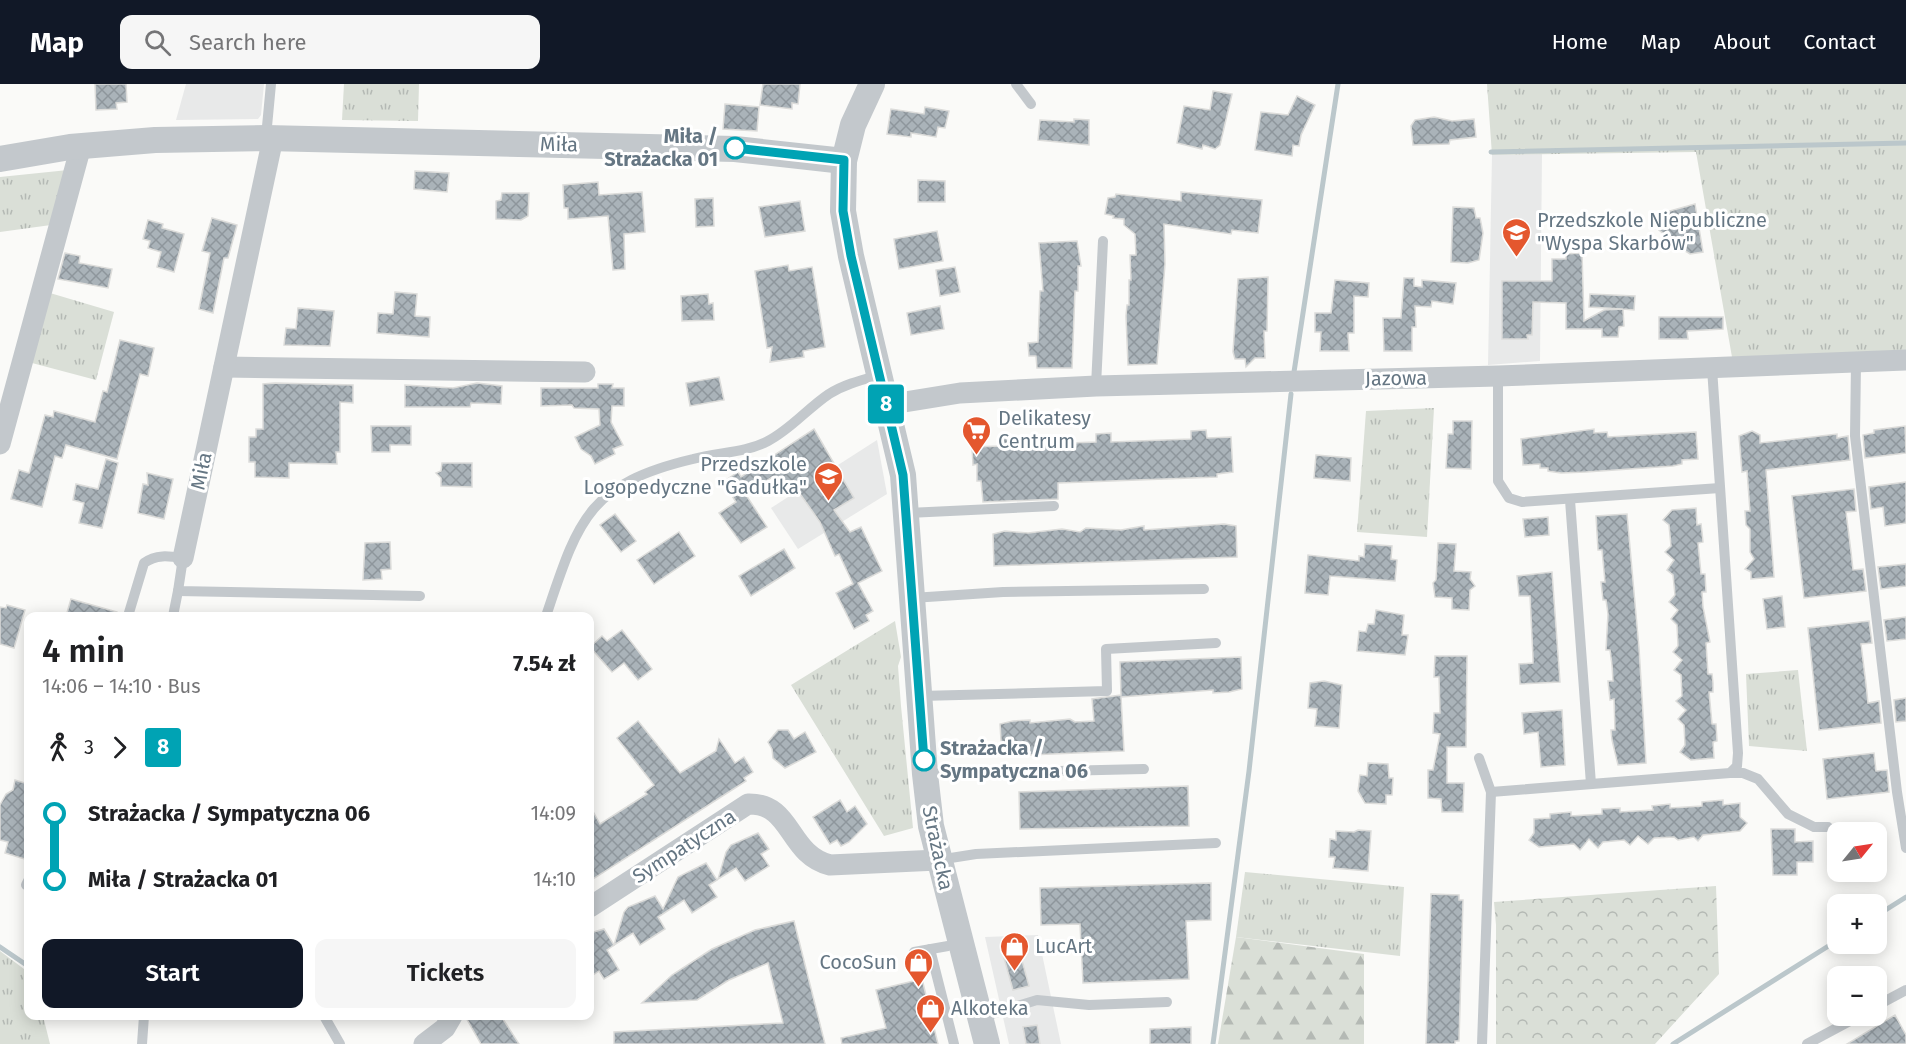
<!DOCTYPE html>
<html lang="en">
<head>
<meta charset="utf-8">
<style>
	:root { --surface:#fff; --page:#f6f6f6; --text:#202124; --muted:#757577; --accent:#111827 }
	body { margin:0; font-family:"Fira Sans",sans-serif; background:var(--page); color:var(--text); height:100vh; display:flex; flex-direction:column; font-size:22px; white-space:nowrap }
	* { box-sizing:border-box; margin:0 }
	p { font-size:20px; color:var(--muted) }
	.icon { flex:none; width:33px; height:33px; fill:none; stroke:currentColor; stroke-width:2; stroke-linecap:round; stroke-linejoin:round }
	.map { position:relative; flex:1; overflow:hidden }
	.panel { position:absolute; left:24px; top:528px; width:570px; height:408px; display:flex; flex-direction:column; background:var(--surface); border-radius:12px; box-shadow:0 3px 15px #0003 }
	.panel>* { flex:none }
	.badge { padding:0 12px; border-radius:4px; font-size:21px; line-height:39px }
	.needle { width:39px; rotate:60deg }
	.controls { position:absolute; left:1827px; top:738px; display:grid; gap:12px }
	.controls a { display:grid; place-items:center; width:60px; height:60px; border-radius:12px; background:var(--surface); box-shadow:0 3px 15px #0003; font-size:30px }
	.map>.badge { position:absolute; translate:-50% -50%; box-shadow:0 0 0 3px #fff }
	.legs { display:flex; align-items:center; gap:9px; height:66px; padding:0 18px; font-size:20px }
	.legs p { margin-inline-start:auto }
	.headline { display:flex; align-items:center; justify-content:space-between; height:102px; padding:0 18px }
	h1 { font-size:33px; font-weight:600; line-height:45px }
	.cta { display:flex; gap:12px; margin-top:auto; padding:12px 18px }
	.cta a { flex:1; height:69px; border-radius:12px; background:var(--accent); color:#fff; font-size:24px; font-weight:600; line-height:69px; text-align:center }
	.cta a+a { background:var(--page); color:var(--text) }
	ul { padding:0 18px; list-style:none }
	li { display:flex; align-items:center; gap:21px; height:66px; font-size:22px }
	li i { display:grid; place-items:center; width:9px; height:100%; margin:0 8px; background:currentColor }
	li i::after { content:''; width:15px; height:15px; margin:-8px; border:4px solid; border-radius:50%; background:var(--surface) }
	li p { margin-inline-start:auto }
	li:first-child i { background:linear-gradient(#0000 50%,currentColor 0) }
	li:last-child i { background:linear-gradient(currentColor 50%,#0000 0) }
	header { display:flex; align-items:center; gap:36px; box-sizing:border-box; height:84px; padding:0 30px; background:var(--accent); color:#fff }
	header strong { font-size:28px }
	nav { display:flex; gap:33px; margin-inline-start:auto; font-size:21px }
	.search { width:420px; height:54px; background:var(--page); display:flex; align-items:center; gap:15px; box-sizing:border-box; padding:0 21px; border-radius:12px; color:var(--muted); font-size:22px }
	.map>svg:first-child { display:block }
</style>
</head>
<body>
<header>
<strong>Map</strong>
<div class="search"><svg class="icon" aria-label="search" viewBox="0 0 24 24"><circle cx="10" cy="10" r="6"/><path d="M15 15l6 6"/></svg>Search here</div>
<nav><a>Home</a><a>Map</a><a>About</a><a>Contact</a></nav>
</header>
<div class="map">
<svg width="1906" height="960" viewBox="0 0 1906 960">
	<defs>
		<pattern id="grass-tufts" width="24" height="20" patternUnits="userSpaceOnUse" patternTransform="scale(1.5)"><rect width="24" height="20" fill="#dadfd7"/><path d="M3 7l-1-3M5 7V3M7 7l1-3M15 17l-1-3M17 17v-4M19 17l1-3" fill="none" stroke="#b4b9b4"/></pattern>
		<pattern id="forest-firs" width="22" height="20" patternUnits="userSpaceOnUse" patternTransform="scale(1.5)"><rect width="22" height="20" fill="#dadfd7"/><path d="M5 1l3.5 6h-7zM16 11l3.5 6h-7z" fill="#b4b9b4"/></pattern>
		<pattern id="park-crowns" width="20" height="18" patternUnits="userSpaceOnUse" patternTransform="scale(1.5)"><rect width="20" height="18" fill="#dadfd7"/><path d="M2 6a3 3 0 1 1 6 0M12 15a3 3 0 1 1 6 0" fill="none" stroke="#b4b9b4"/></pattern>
		<pattern id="building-cross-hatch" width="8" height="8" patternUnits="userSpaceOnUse" patternTransform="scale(1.5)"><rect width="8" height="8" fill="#aab3b9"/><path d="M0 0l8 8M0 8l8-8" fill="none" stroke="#8e969c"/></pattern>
	</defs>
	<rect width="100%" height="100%" fill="#fafaf8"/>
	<g fill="#e8e9e9">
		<path d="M186,0h78l-3,31 -3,4 -82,1z"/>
		<path d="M1542,70l-2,207 -52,4 4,-210z"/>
		<path d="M877,356l10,54 -89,55 -27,-41z"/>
		<path d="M1038,851l23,109h-52l-24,-107z"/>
	</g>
	<g fill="url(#grass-tufts)">
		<path d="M344,0h75l-1,37 -76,-1z"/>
		<path d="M1487,0h419v268l-174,5 -36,-205 -204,3z"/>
		<path d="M68,86l-17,55 -51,7v-55z"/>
		<path d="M50,209l64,19 -18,68 -64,-17z"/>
		<path d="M1434,324l-7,129 -70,-5 9,-121z"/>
		<path d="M895,537l6,36 -3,9 3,40 12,122 -29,8 -93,-151z"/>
		<path d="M1798,586l9,81 -58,-5 -3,-72z"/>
		<path d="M1245,788l159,15 -4,69 -164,-19z"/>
		<path d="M0,867l28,21v44h15l7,28h-50z"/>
	</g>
	<path fill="url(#forest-firs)" d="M1236,853l128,17v90h-146z"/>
	<path fill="url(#park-crowns)" d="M1716,802l3,88 -64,70h-159v-119l-2,-23z"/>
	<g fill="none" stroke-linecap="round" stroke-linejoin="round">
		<g stroke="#bbc7cb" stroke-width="5">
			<path d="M1491,68l415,-9"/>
			<path d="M1294,288l44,-288"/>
			<path d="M1876,832l30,-19"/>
			<path d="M0,863l28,19"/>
			<path d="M1213,960l36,-273 42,-377"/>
			<path d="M1673,960l165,-104"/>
		</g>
	</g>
	<g fill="url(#building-cross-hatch)" stroke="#dcdcda" stroke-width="1.5">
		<path d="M95,0h31l1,18 -11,1 1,6 -21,1z"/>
		<path d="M763,0h37l-2,20 -6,-1v6l-32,-4z"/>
		<path d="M1213,7l19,3 -12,51 -5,4 -12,-4 -1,4 -25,-6 7,-37 26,4z"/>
		<path d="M1297,12l18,9 -14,30 -2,11 -6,-1 -1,11 -37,-6 6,-38 27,3z"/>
		<path d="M725,20l34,3 -2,24 -34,-2z"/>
		<path d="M925,23l24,4 -4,17 -7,-1 -2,10 -25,-4v4l-24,-3 4,-25 33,5z"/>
		<path d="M1434,33l18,4 22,-2 2,18 -26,3 -1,4 -36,1 -2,-19 4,-6z"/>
		<path d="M1074,35l15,1v25l-51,-5 2,-20 34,2z"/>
		<path d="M415,87l34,2 -2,19 -33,-3z"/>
		<path d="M918,96l27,1v21h-27z"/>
		<path d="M598,98l1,13 43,-3 3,40 -21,2 1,35 -12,1 -5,-54 -40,3v-11h-4l-1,-23z"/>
		<path d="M1181,108l81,8 -4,33 -26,-3 -1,4 -67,-10 1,40 -8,100 -29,1 -2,-49 1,-11h2v-25h2l-1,-25h6l-1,-21 -11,-9v-6l-11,-1 1,-2 -9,-2 3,-16 7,-1 1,-3 65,7z"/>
		<path d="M502,109h27l-1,23 -7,4 -25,-1v-18l5,-1z"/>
		<path d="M713,114l1,28 -18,1 -1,-28z"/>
		<path d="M800,117l5,30 -40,6 -6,-30z"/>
		<path d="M1695,120l8,48 -13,2 -14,-9 -9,1 -2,-11 -6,-5 8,-11 -1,-7z"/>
		<path d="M1453,123l21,1 2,10h4l3,15 -4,27 -11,3 -17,-1z"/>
		<path d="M212,134l25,7 -9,33h-4l-11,55 -14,-4 11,-56 -8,-2z"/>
		<path d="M148,136l15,4 -1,4 22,6 -10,38 -17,-5 4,-15 -13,-4 2,-7 -7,-2z"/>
		<path d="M937,147l6,30 -44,8 -5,-30z"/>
		<path d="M1077,157l4,25h-3v25h-3l-3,77h-35l-1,-12h-7l-1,-13 10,-1 2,-51h3l-4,-48z"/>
		<path d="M65,169l15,3 -1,7 33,6 -4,19 -50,-9z"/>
		<path d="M1582,169l2,68 20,-11 19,-1 -34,-2 1,-13 45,2 -1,14 -11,-1 1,17 -5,1 -1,10h-16v-8h-36v-26l-33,-1 -1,33h-5l1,4h-26v-58h50v-22h14v-5z"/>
		<path d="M788,181l1,6 23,-4 13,80 -22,4 1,6 -34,5 2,-15 -5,1 -12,-77z"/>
		<path d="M955,183l5,25 -20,4 -4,-26z"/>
		<path d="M1268,193l-1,54h-3l1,27h-10l-9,9 -1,-8h-10l-2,-7 5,-73z"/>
		<path d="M1404,194h10v8l8,1v-7l34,3 -3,21 -21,-3 -1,6 -16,-1 1,21h-4v24h-28l-1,-33h18z"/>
		<path d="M1335,196l34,3 -1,14 -14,-1v37h-6l1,18h-29l1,-19h-6v-19h16z"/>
		<path d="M395,208l22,2 -2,22 15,1 -1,20 -52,-4 1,-20 15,1z"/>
		<path d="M708,210l1,10 4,-1 1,17 -32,1 -1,-25z"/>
		<path d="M940,222l4,23 -33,6 -4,-22z"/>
		<path d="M298,224l36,3 -4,35 -46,-1 2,-17 10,1z"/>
		<path d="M1659,233h64v12l-36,2 1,8h-29z"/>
		<path d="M120,256l34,8 -6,28 -8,-2 -23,85 -51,-14 -4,13 -7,-2 -13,51 -31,-8 8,-29 10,3 16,-58 8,2 1,-6 41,11 8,-31 4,1z"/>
		<path d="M719,293l5,23 -34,6 -4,-23z"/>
		<path d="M275,299l78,2v18l-13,-1v50h-4l1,12 -48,-1v15l-34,-1v-15h-6v-25h7v-8h7v-45z"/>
		<path d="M477,299l25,3 -1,18 -30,-1 -1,4h-65v-22l48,3z"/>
		<path d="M598,300h15l-1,4h12v18h-12l-1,16 12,23 -10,4 2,5 -20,10 -4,-8 -10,-7 -6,-12 25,-12 -1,-16 -25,-1 -2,-3 -31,1v-18h57z"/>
		<path d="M1453,337h19l-1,48 -25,-1 2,-34h5z"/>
		<path d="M371,342h40v19h-21v7h-18z"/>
		<path d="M1905,342l1,27 -41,5 -2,-23 11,-2v-3z"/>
		<path d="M814,345l40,69 -20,12 16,22 11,-5 21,44 -24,12 15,28 -7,4 3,6 -15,8 -18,-36 17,-9 -14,-30 -4,2 -15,-34 -29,-41 -12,7 -7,-11 -26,18 21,32 -26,16 -22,-30 17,-11 -13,-20 15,-10 3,5z"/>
		<path d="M1594,345v4l13,-1 1,5 88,-5 2,27 -16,1v4l-9,2 -87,6 -25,1 -13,-2v-3h-8v-4l-17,1 -2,-26z"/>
		<path d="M1206,346l1,8 24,-1 2,35 -16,2v3l-159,6v16l-75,3 -2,-21h-4v-17l-4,1 -1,-18 29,-1v-9h15v8l80,-3v-8l15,-1v9l80,-3v-8z"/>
		<path d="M1752,347l8,4v8l77,-9v4l11,-2 2,24 -84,10 8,107 -23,2v-7l-6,-3 9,-10 -4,-7v-23l-4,-4 -1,-14h5l-3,-40 -5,1 -3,-36z"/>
		<path d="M1316,371l35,3 -1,23 -36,-3z"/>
		<path d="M106,375l12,4 -16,65 -23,-5 5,-20 -11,-3 3,-16 22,5z"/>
		<path d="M442,379h30v24l-31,-1v-8l-5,-5 5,-2z"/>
		<path d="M147,389l26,6 -9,40 -26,-6 5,-29 5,1z"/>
		<path d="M1906,398v41l-21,3 -2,-19 -12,2 -2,-22z"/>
		<path d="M1854,405l2,22 -10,1 5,40 2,18 10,-1 3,22 -62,7 -12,-102z"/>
		<path d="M1696,424l1,17 4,-1 1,8 1,10 -5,1 3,31h4l1,18h-4l1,15 7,35 -4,1 2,31h4l1,9v9h-4l3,32h4l1,17 -4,1 1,16 -23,2 -11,-8 5,-7 -1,-20 -6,-6 8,-9 -10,-9 6,-5 -1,-21 -7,-5 8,-10 -9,-8 5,-6 -1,-21 -6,-6 7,-9 -9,-8 6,-7 -2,-20 -6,-5 7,-10 -9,-8 6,-6 -2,-21 -6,-5 9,-10z"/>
		<path d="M615,430l21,27 -15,11 -21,-27z"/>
		<path d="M1627,430l12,134 7,115 -28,2 -6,-25 -1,-10h4l-1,-31 -4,1 -1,-9 -1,-10h5l-1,-16 -2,-15h-4l2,-36 -2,-14h-3l-2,-18h4l-3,-32h-4l-2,-34z"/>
		<path d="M1548,433l1,18 -24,2 -2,-18z"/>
		<path d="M1224,440l12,2 1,31 -243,9 -1,-32 12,-3 23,2 34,-4 18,3 6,-4 35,2 23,-4v4z"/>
		<path d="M679,448l16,24 -41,28 -17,-24z"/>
		<path d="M390,458l1,27 -10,1 1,9 -19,1 2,-37z"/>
		<path d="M1438,459l18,1 -2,27 17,1 -1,7 5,7 -5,4 -1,20 -17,-1v-11l-17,-1 -2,-14 3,-3z"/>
		<path d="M1365,460l27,2 -1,13 6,1 -2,21 -65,-5 -2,19 -23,-2 3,-38 51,6v-5l5,1z"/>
		<path d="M784,465l11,19 -44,28 -12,-20z"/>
		<path d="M1906,480v22l-25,3 -3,-22z"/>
		<path d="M1552,488l8,110 -40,2 -1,-20 14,-1v-5l-3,-62h-11l-2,-20z"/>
		<path d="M1782,512l3,31 -18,2 -4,-30z"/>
		<path d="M71,515l46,13 -1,4h-50z"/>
		<path d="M7,521l18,5 -11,38 -14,-4v-37l6,1z"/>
		<path d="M1376,526l28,5 -2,20h6l-3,20 -48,-4 2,-20 7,1 2,-8h6z"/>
		<path d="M1906,533v22l-19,2 -3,-21z"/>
		<path d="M1869,537l3,22 -11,1 5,40 2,19 11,-2 2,22 -62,7 -11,-102z"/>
		<path d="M622,546l30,39 -14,11 -14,-17 -12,9 -22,-25 12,-11 5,5z"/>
		<path d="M1435,572h32l-1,91h-19v36h17l-1,29h-21l-1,-13 -13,-1v-28h5l7,-36 -7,-1 1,-20h6l-1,-36h-5z"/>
		<path d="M1241,573l1,32 -13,3 -16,1v-3l-92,7 3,54 -122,5 -2,-32 13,-3 17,-1v3l40,-4 5,3 19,-1 -2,-22 29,-4 -1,-33z"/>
		<path d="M1324,597l18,4 -3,43 -24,-2 2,-17 -9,-1 2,-25z"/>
		<path d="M1906,614v23l-10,1 -2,-22z"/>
		<path d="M1562,626l3,55 -24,2 -3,-35 -14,2 -2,-21z"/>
		<path d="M638,637l42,52 36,-22 3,-12 16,24 9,-6 9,15 -9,6 2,3 -156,100v-75l10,18 47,-30 -2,-2 9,-7 -37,-47z"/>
		<path d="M778,646h10l6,9 11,-7 11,20 -31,16 -12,-10 -1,-9 -4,-7z"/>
		<path d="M1874,669l2,18 11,-1 2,22 -62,7 -4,-40z"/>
		<path d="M1368,679l20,1 1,14h4l-1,17h-6v9l-21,-1 -7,-12 2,-16 7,1z"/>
		<path d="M15,696l13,4v76l-23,-7 3,-11 -8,-2v-35l6,-11 7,-4z"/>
		<path d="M1188,702l1,40 -169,3 -1,-37z"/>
		<path d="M840,716l7,12 8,-6 12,18 -18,18 -8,4 -4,-6 -7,4 -17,-27z"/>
		<path d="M1723,716v5l17,-2v14l7,6 -7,8 -37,4 -5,6 -4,-4 -16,3 -4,-3 -20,1 -6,6 -10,-8 -8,9 -6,-5 -21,2 -5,6 -9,-9 -9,11 -6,-6 -35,3 -10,-7 5,-7v-14l16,-1v-4l21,-2v4l31,-2v-5l18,-1v4l33,-2 -1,-4 18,-2v4l32,-2v-4z"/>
		<path d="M1771,745h24v13l18,-1v21h-16v13h-24z"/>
		<path d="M1358,746l13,1 -3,40 -35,-3 2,-11h-6l1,-18 6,1v-9l18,1z"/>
		<path d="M758,749l11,16 -8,5 8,12 -24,15 -9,-13 -18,11 8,-27 5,-7z"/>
		<path d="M706,779l11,17 -8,5 8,12 -25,16 -8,-13 -26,17 7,12 -25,16 -7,-12 -19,12 10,-33 4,-5 27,-11 8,13 15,-32z"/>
		<path d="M1211,799v37l-25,1 3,58 -106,4 -3,-59 -39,1 -1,-37z"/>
		<path d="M1431,810l28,1v5h4l-4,141h-4v3h-29z"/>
		<path d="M794,837l31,123h-211v-12l169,-9 -15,-60 -39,17 -32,20 -55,3 30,-28 40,-26 43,-19z"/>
		<path d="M604,845l10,16 -7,5 12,20 -15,9 -5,-8 -9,6v-44z"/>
		<path d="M1020,869l9,33 -16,4 -9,-32z"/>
		<path d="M922,895l16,65h-96l-1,-6 45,-10 -10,-38z"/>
		<path d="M1895,931l11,20v9h-59z"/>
		<path d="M465,932h36l18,28h-38z"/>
		<path d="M1037,941l3,19h-14l-3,-17z"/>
		<path d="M1191,943v17h-41v-15z"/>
	</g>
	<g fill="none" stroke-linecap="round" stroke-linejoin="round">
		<g stroke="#c3c8cc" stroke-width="10">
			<path d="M1016,0l15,20"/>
			<path d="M266,53l5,-53"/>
			<path d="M1856,279l-1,73 42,356 9,56"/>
			<path d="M1498,292v105l11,17 13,4 198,-14"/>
			<path d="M1096,302l7,-145"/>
			<path d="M1570,416l21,284"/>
			<path d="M908,429l146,-7"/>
			<path d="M912,514l91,-6 201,-3"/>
			<path d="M128,532l16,-53c12,-9 25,-7 39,-5l-5,33 242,5"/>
			<path d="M173,532l5,-25"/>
			<path d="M546,532c32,-95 41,-132 147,-157 25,-7 52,-6 75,-18 22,-11 40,-33 61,-47 16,-10 33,-14 51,-19"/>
			<path d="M920,612l187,-5 -1,-42 110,-6"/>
			<path d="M1479,674l12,34 -9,252"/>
			<path d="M1730,689h13l15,6 30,35 26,13h14"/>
			<path d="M925,690l219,-5"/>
			<path d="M1491,708l239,-19 7,-7 1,-13 -26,-385"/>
			<path d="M938,776l38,-6 240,-11"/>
			<path d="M26,801l2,-4"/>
			<path d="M930,865l24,95"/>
			<path d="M914,868l34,-6"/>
			<path d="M1876,922l30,-16"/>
			<path d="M324,932l16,28"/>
			<path d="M982,933l55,-17 52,5 78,-3"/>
			<path d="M142,960l2,-28"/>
			<path d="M1807,960l52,-28"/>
		</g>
		<g stroke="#c3c8cc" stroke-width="21">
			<path d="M224,283l361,5"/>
			<path d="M886,321l74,-12 136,-7 402,-10 408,-16"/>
			<path d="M0,360l81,-298"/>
			<path d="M183,474l90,-420"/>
			<path d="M590,823l158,-103c45,-1 39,50 82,61l108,-5"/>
			<path d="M424,960l21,-16 7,-12"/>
		</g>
		<g stroke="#c3c8cc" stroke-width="26">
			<path d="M872,0l-19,41 -9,36 -1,50 8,45 52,219 22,299 6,52 56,218"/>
			<path d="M0,75l70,-12 85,-7 111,-2 469,11 109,12"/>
		</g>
	</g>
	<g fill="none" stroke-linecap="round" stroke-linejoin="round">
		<defs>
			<path id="line-1" d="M735,64l109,12 -1,51 8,45 52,219 21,285"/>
		</defs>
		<use href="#line-1" stroke="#fff" stroke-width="14"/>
		<use href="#line-1" stroke="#00a3b4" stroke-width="9"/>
	</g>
	<defs>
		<symbol id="school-pin" viewBox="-11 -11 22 30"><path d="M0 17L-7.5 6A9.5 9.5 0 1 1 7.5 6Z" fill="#e4572e" stroke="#fff"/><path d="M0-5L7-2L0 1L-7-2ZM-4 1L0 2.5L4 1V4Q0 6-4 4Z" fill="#fff"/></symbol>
		<symbol id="supermarket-pin" viewBox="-11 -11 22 30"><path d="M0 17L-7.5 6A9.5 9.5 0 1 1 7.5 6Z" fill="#e4572e" stroke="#fff"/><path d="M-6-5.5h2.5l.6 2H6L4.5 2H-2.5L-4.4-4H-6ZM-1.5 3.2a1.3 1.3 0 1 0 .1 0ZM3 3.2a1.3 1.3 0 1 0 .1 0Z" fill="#fff"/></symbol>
		<symbol id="shop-pin" viewBox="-11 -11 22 30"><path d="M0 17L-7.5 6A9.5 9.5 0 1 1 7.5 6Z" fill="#e4572e" stroke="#fff"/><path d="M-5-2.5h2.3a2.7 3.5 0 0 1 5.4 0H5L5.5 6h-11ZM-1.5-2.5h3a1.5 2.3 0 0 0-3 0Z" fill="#fff"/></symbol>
	</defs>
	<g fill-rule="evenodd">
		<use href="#school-pin" x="1500" y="132" width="33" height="45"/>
		<use href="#supermarket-pin" x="960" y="330" width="33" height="45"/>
		<use href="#school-pin" x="812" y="376" width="33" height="45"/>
		<use href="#shop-pin" x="998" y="846" width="33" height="45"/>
		<use href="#shop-pin" x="902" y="862" width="33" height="45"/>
		<use href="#shop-pin" x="914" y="908" width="33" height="45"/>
	</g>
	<g fill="#fff" stroke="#00a3b4" stroke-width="3">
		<circle cx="735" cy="64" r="10"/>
		<circle cx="924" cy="676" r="10"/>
	</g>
	<g text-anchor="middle" stroke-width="6" stroke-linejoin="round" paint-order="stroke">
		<g font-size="20" font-weight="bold" fill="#657683" stroke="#fff" text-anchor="end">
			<text x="718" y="59">Miła /<tspan x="718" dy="23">Strażacka 01</tspan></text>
			<text x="940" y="671" text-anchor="start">Strażacka /<tspan x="940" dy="23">Sympatyczna 06</tspan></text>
		</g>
		<g font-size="20" fill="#657683" stroke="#fff">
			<text transform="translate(559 60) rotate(1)" y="7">Miła</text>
			<text transform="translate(1396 294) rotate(-1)" y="7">Jazowa</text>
			<text transform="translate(201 387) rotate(-78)" y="7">Miła</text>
			<text transform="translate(684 762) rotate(-33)" y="7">Sympatyczna</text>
			<text transform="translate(938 764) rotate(78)" y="7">Strażacka</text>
		</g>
		<g font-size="20" fill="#657683" stroke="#fff" text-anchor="start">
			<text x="1537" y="143">Przedszkole Niepubliczne<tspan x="1537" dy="23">"Wyspa Skarbów"</tspan></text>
			<text x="998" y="341">Delikatesy<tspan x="998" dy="23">Centrum</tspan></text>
			<text x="807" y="387" text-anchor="end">Przedszkole<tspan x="807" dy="23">Logopedyczne "Gadułka"</tspan></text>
			<text x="1035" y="869">LucArt</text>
			<text x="897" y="885" text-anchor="end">CocoSun</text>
			<text x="951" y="931">Alkoteka</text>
		</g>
	</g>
</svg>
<div class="controls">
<a><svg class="needle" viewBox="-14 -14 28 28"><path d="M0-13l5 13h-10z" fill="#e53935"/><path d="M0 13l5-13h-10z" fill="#757577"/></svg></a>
<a>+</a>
<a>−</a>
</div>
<b class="badge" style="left:886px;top:320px;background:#00a3b4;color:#fff">8</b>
<section class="panel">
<div class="headline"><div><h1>4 min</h1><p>14:06 – 14:10 · Bus</p></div><b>7.54 zł</b></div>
<div class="legs"><svg class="icon" aria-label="walk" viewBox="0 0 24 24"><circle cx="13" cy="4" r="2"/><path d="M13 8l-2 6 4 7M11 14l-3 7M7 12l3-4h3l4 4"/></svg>3<svg class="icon" aria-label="forward" viewBox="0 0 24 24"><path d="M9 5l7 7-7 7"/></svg><b class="badge" style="background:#00a3b4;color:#fff">8</b></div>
<ul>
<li><i style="color:#00a3b4"></i><b>Strażacka / Sympatyczna 06</b><p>14:09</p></li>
<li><i style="color:#00a3b4"></i><b>Miła / Strażacka 01</b><p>14:10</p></li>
</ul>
<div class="cta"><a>Start</a><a>Tickets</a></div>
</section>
</div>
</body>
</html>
